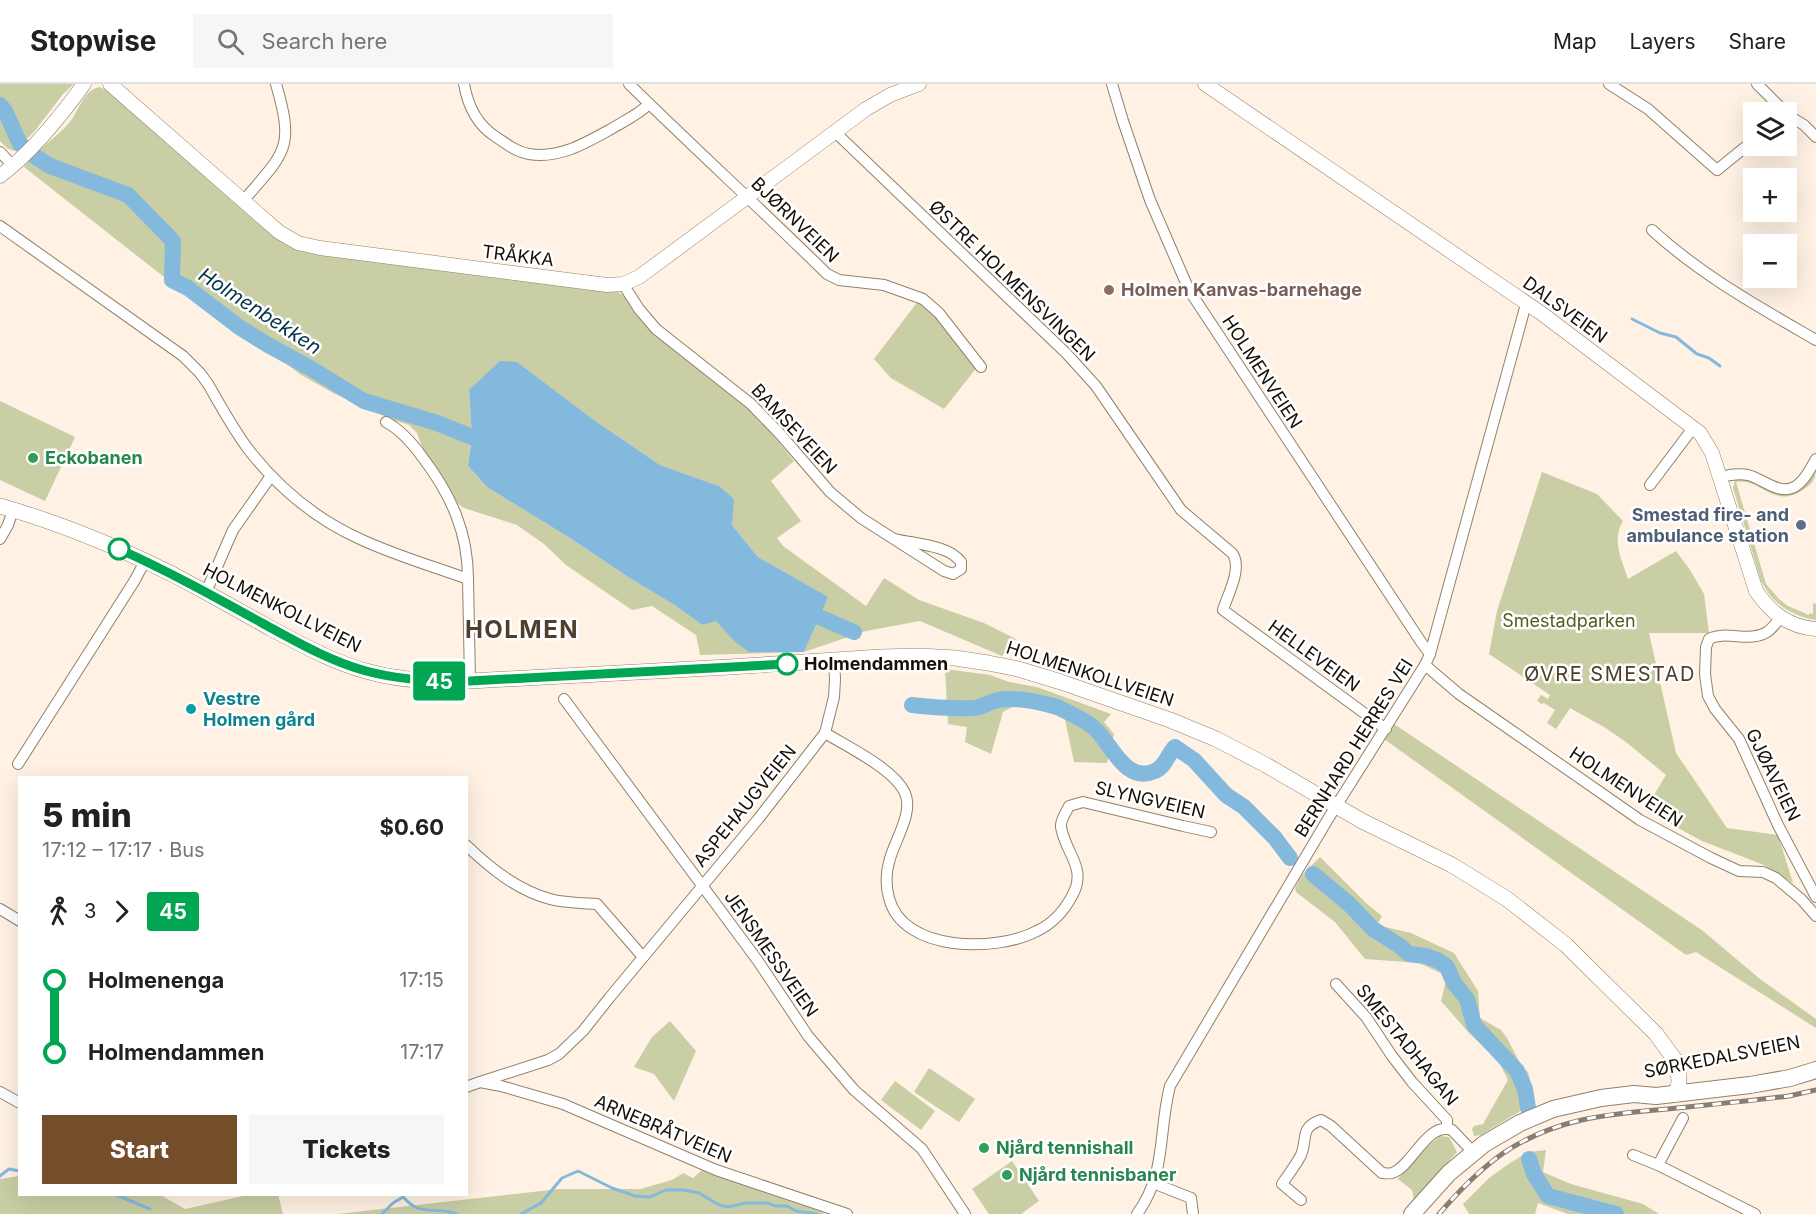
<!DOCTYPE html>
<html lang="en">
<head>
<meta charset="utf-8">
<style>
	:root { --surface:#fff; --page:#f6f6f6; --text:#202124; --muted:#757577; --line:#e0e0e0; --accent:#744d2b }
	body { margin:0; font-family:Inter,sans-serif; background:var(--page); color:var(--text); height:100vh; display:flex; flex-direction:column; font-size:22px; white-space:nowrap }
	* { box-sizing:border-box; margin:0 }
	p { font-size:20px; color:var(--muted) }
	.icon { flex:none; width:33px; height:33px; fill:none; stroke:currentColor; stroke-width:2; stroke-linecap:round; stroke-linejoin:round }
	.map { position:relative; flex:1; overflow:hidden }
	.panel { position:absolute; left:18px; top:692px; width:450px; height:420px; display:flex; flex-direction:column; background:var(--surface); border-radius:0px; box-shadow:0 6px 24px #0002 }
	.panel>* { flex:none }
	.badge { padding:0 12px; border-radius:4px; font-size:21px; line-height:39px }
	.controls { position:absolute; left:1743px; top:18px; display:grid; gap:12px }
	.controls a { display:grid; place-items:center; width:54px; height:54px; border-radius:0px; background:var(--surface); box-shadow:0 6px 24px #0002; font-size:30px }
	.map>.badge { position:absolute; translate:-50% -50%; box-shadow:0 0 0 3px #fff }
	.legs { display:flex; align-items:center; gap:9px; height:66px; padding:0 24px; font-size:20px }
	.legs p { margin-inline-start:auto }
	.overview { display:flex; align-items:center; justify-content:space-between; height:102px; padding:0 24px }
	h1 { font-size:33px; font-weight:800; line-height:45px }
	.primary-button { display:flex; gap:12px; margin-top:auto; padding:12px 24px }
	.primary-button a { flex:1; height:69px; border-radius:0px; background:var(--accent); color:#fff; font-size:24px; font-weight:800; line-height:69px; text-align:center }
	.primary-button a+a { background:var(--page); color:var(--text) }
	ul { padding:0 24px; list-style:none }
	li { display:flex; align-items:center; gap:21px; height:72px; font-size:22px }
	li i { display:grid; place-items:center; width:9px; height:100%; margin:0 8px; background:currentColor }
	li i::after { content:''; width:15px; height:15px; margin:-8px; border:4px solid; border-radius:50%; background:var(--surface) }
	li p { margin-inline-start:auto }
	li:first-child i { background:linear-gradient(#0000 50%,currentColor 0) }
	li:last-child i { background:linear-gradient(currentColor 50%,#0000 0) }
	header { display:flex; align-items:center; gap:36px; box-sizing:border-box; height:84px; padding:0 30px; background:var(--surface); border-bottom:2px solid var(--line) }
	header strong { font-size:28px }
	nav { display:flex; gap:33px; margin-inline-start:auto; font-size:21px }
	.search { width:420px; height:54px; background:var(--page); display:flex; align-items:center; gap:15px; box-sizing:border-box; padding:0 21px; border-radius:0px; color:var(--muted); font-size:22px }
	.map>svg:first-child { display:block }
</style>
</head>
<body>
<header>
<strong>Stopwise</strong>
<div class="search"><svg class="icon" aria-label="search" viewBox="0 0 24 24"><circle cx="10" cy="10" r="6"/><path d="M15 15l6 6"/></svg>Search here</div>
<nav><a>Map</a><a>Layers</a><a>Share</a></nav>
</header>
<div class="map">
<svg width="1816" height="1130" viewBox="0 0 1816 1130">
	<rect width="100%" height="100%" fill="#fff2e4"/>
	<g fill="#c9cea4" fill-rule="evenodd">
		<path d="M0,0h74l-11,10 -29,38 -20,19 -7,-3 -7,-7z"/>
		<path d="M99,3l14,5 163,144 342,56 6,4 120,108 23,24 27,33 -23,20 30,40 -24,17 6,8 83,60 18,-28 35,22 65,23 32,16 -14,17 -82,-35 -54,10 -62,21 -104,3 -4,-20 -44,-29 -20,4 -66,-45 -22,-21 -27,-19 -53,-17 -6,-4 -34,-52 -7,-19 -8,-8 -16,-5 -58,-26 -34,-19 -22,-17 -45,-26 -210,-165c13,-19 35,-30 48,-48 8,-12 12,-28 27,-32zM469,306l122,28 69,47 59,21 13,39 26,32 69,40 -23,55 -70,-11 -18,-21 -14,5 -26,-19 -48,-29 -55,-37 -86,-53 -19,-21 4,-29z"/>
		<path d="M919,216l15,11 44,55 -34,43 -53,-31 -17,-19z"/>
		<path d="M0,317l75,36 -30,64 -45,-21z"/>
		<path d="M1816,382c0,10 -1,15 -9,21 -33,26 -45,-10 -71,-5l30,102 13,15 9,7 21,9 1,-2 3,1v-11l3,1v16c-25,-4 -43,-16 -55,-39l-28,-93 2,-8h14l31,13z"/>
		<path d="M1542,388l55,22 26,27c-12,19 -1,39 5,58l48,-28 14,19 14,24 5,39h-60l27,120 51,75 51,7 15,48 -29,-18 -62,-24 -57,-31 21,-35 -40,-33 -22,-15 -34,-19 -14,21 -9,-6 8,-13 -11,-7 -2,1 -5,-3 4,-6 7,4 2,-4 -61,-41 8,-43z"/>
		<path d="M945,585l45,6 19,7 28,5 74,27 -7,8 10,12 -7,29 -33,-1 -12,-56 -31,-9 -28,15 -12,42 -26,-12 2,-15 -19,-3z"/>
		<path d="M1394,640l309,207 57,48 56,40v9l-120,-76 -10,3 -302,-216z"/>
		<path d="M1320,773l46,46 16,13 -5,9 34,8 43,20 24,38 2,27 21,12 6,8 15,29 6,5 6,25 -2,11 -10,2 -41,25 -7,1 -2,-7 2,-3 9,-2 25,-44 -9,-18 -30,-29 -28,-32 6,-25 -28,-13 -54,-4 -30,-37 -39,-30 -1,-4 7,-13z"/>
		<path d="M670,937l26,30 -22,50 -20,-27 -20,-7 18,-30z"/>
		<path d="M929,984l46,31 -16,23 -45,-30z"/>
		<path d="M895,997l40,30 -14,19 -40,-30z"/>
		<path d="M1440,1052l9,1 8,15 -43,48 -2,-10 -14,-11 25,-29z"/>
		<path d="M1546,1066l-3,22 28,12 72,20 16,10h-91l-30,-11 -3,11h-66l-6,-10 26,-26 21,-15 18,-11z"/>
		<path d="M1012,1077l27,40 -18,13h-32l-17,-25z"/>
		<path d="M703,1085l119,42 2,3h-487l222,-25h81l32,-9 11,-7 10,5z"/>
		<path d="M19,1092l1,18h139l26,15 67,-15h26l5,20h-283v-35z"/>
	</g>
	<path fill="#84b9de" d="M500,277l17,1 74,56 69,47 59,21 15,13 -2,26 26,32 70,40 -24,55h-55l-15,-11 -18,-20 -14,4 -26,-19 -48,-29 -55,-37 -86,-53 -19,-21 4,-29 -3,-47z"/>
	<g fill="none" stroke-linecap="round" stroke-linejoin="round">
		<g stroke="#84b9de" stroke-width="3">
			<path d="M1632,235l28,14 16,4 21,17 12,4 11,8"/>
			<path d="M0,1092l9,-7 11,2"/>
			<path d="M114,1110l36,15"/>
			<path d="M382,1130l11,-11 10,-6c4,4 8,8 12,10 13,6 29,1 42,7"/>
			<path d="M521,1130l20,-11 21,-25 16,-7 34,17 23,8 15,1 16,-7h18l15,3 20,12 9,2 18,-4h21l9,3h11l9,5 21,3"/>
		</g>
		<g stroke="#84b9de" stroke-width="16">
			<path d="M0,21l5,6 15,33 16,13 14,9 78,29 45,46 -1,39 16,8 51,39 29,18 42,23 54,33 73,22 35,14"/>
			<path d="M819,533l35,15"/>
			<path d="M912,621c19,2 40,4 60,3 9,0 17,-6 26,-8 18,-3 42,2 59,7 9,4 29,14 36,20 17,13 31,58 62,44 10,-4 13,-17 20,-24l19,13 32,35 18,12 31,31 15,20"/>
			<path d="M1313,790l36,30 24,25 27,17 9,8 17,2 13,5 8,6 7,16 13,16 7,26 43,46 8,18 3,19"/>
			<path d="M1529,1075l5,15 14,22 68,18"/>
		</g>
		<defs>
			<g id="minor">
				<path d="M464,0c4,23 13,41 32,53 11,7 20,15 33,17 30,5 57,-11 82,-25 13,-8 27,-14 38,-25"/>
				<path d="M629,0c65,64 133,126 198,190l12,6 45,5 39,14 16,14 42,54"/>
				<path d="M1112,0l11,37 27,79 39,90 232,352 9,12"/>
				<path d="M1609,0l39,25 69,61 37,-30"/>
				<path d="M1757,0l28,28"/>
				<path d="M1786,30l18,11 12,12"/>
				<path d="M835,48l231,221 30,33 85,124 51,43c11,14 -4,41 -9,57l163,119"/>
				<path d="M0,68l13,14"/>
				<path d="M244,116c41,-48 51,-51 32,-116"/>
				<path d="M0,142l183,130 17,17 8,11c14,24 27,49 44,70 29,36 66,66 108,85 34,16 72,27 108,40l2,102"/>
				<path d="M1652,146c49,45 107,77 164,110"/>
				<path d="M623,200l16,25 17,20 95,75 29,30 50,58 31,26 83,53 9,3 8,-5v-7c-12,-17 -46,-18 -66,-23"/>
				<path d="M386,338c15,8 27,22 37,36 28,37 45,74 45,121"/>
				<path d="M1720,393c9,-2 18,-4 28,-2 13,3 30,19 44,13 11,-4 18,-19 24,-29"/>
				<path d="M1650,401l43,-57"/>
				<path d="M0,455l8,-14 5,-15"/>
				<path d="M206,508l27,-62 38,-54"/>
				<path d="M1780,534c-4,5 -8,11 -13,14 -17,11 -41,-2 -58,7l-3,8 -1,27 3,22 7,13 24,30 39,86 38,72"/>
				<path d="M1425,581l34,29 181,126 71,38 28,13 24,1 13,6 25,21 15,17"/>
				<path d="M564,615l194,262 50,75 46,54 68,59 43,65"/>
				<path d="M825,649c23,14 69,36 80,60 9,20 -11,48 -16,69 -3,11 -3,25 0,36 14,55 108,54 148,33 15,-7 27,-20 35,-35 16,-28 -7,-43 -11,-69 -1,-7 5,-14 8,-21l14,-4 100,24 28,6"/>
				<path d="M18,680l117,-184 10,-19"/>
				<path d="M466,761c24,23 51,45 84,54 14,4 32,4 47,5l46,53"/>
				<path d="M0,825l20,12"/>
				<path d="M1336,900l30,33 26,39 20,26 35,38v8"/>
				<path d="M480,998l68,-22 11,-6 24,-23 27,-34 149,-179 66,-85 9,-36 1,-18 -1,-18"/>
				<path d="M466,1003l14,-5 21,4 62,18 153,66 131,44"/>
				<path d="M0,1008l20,11"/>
				<path d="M1633,1071l25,10 97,49"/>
				<path d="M1658,1081l25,-47"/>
				<path d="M1153,1099l38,15 2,16"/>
				<path d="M1301,1116l-19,-16c6,-9 14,-19 19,-29 7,-17 -2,-27 20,-35l10,6 51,47c2,0 8,1 10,0 20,-6 35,-52 60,-43l21,22"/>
				<path d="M1137,1130c30,-41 21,-82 33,-128l158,-267 97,-154 5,-11 96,-350"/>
			</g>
			<g id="tertiary">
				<path d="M110,0l169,148 19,11 22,5 287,37 16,-1 16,-7 227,-168 24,-14 29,-11"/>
				<path d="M1205,0l336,229 159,120 12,20 44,138c15,22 33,36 60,38"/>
				<path d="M0,92c32,-24 61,-60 84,-92"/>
			</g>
			<path id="secondary" d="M0,422c60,17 118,41 174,69 32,17 64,35 96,53 31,16 62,34 96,43 34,10 69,11 104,10l259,-14 152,-10 39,-1 35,2 33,5 30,6 43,13 109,38 46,19 50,26 96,56 90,44 55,34 59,46 90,89 19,26 3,7 1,16 -3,11"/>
			<path id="primary" d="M1412,1130l37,-41 35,-29 36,-21 33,-14 48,-11 33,-4 22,2 94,-11 40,-7 26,-8"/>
		</defs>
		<use href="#minor" stroke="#92806b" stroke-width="12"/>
		<use href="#tertiary" stroke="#92806b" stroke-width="15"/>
		<use href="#secondary" stroke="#92806b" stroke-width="16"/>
		<use href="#primary" stroke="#92806b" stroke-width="18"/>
		<use href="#minor" stroke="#fff" stroke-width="10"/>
		<use href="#tertiary" stroke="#fff" stroke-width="14"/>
		<use href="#secondary" stroke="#fff" stroke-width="15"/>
		<use href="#primary" stroke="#fff" stroke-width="16"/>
		<defs>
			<path id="rail" d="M1439,1130c19,-22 39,-43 63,-60 51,-35 104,-40 165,-45 41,-4 82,-8 122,-13l27,-6"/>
		</defs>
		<use href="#rail" stroke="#877e73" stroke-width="5"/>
		<use href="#rail" stroke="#fff" stroke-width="3" stroke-dasharray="9" stroke-linecap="butt"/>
	</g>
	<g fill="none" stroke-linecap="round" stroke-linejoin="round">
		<defs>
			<path id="line-1" d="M119,465c49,22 96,48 143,74 33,18 67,38 104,48 34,9 69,11 104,10l317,-17"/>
		</defs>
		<use href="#line-1" stroke="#fff" stroke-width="14"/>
		<use href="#line-1" stroke="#00a651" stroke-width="9"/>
	</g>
	<circle fill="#8d6e63" stroke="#fff" stroke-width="2" cx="1109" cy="206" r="6"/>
	<g fill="#2e9e5b" stroke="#fff" stroke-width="2">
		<circle cx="33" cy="374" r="6"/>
		<circle cx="984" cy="1064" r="6"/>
		<circle cx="1007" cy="1091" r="6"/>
	</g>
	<circle fill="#5c6f8a" stroke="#fff" stroke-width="2" cx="1801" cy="441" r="6"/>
	<g fill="#fff" stroke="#00a651" stroke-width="3">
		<circle cx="119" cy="465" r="10"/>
		<circle cx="787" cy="580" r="10"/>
	</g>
	<circle fill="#0f9aa8" stroke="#fff" stroke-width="2" cx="191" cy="625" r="6"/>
	<g text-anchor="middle" stroke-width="5" stroke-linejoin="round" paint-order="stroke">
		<g font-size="18" fill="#150f07" stroke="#fff">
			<text transform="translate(795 136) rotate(44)" y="6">BJØRNVEIEN</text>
			<text transform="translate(518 172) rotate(7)" y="6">TRÅKKA</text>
			<text transform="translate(1012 197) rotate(44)" y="6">ØSTRE HOLMENSVINGEN</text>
			<text transform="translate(1565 226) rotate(36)" y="6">DALSVEIEN</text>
			<text transform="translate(1262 288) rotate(57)" y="6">HOLMENVEIEN</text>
			<text transform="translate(794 345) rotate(47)" y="6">BAMSEVEIEN</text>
			<text transform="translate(282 524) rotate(27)" y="6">HOLMENKOLLVEIEN</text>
			<text transform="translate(1314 572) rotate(36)" y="6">HELLEVEIEN</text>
			<text transform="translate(1090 590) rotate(18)" y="6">HOLMENKOLLVEIEN</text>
			<text transform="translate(1354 664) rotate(-58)" y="6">BERNHARD HERRES VEI</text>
			<text transform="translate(1773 691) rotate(64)" y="6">GJØAVEIEN</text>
			<text transform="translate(1626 703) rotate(33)" y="6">HOLMENVEIEN</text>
			<text transform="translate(1150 716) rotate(13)" y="6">SLYNGVEIEN</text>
			<text transform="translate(745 722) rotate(-51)" y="6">ASPEHAUGVEIEN</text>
			<text transform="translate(771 870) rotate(55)" y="6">JENSMESSVEIEN</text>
			<text transform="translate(1407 961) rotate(51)" y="6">SMESTADHAGAN</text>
			<text transform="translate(1722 973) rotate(-11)" y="6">SØRKEDALSVEIEN</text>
			<text transform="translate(663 1045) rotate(23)" y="6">ARNEBRÅTVEIEN</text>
		</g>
		<g font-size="18" font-weight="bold" fill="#785e54" stroke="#fff" text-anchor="start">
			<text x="1121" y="212">Holmen Kanvas-barnehage</text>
		</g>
		<g font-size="18" font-weight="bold" fill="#27864d" stroke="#fff" text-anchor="start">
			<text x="45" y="380">Eckobanen</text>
			<text x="996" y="1070">Njård tennishall</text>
			<text x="1019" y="1097">Njård tennisbaner</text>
		</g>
		<g font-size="18" font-weight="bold" fill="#4e5e75" stroke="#fff" text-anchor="end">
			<text x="1789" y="437">Smestad fire- and<tspan x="1789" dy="21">ambulance station</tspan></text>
		</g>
		<g font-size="18" fill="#575c1c" stroke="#fff">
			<text x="1569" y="543">Smestadparken</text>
		</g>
		<g font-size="18" font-weight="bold" fill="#150f07" stroke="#fff" text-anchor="start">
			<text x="804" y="586">Holmendammen</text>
		</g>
		<g font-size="18" font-weight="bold" fill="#0d838f" stroke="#fff" text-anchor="start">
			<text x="203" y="621">Vestre<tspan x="203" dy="21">Holmen gård</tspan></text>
		</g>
		<g font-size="20" font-style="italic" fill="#07334c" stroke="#fff">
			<text transform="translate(260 227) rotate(33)" y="7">Holmenbekken</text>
		</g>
		<g font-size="20" letter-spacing="1.5" fill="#4f3e2b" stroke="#fff">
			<text x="1610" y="597">ØVRE SMESTAD</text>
		</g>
		<g font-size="24" font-weight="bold" letter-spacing="1.5" fill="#4f3e2b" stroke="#fff">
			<text x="522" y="554">HOLMEN</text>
		</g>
	</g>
</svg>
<div class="controls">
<a><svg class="icon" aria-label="layers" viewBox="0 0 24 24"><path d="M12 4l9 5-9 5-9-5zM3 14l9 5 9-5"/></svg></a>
<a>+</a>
<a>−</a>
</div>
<b class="badge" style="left:439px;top:597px;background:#00a651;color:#fff">45</b>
<section class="panel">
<div class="overview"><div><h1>5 min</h1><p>17:12 – 17:17 · Bus</p></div><b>$0.60</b></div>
<div class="legs"><svg class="icon" aria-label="walk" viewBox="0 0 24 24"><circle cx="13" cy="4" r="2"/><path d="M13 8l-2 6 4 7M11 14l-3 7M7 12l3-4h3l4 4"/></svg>3<svg class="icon" aria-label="forward" viewBox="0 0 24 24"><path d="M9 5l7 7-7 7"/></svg><b class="badge" style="background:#00a651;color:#fff">45</b></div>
<ul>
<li><i style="color:#00a651"></i><b>Holmenenga</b><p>17:15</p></li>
<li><i style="color:#00a651"></i><b>Holmendammen</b><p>17:17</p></li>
</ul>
<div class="primary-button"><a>Start</a><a>Tickets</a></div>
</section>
</div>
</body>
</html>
